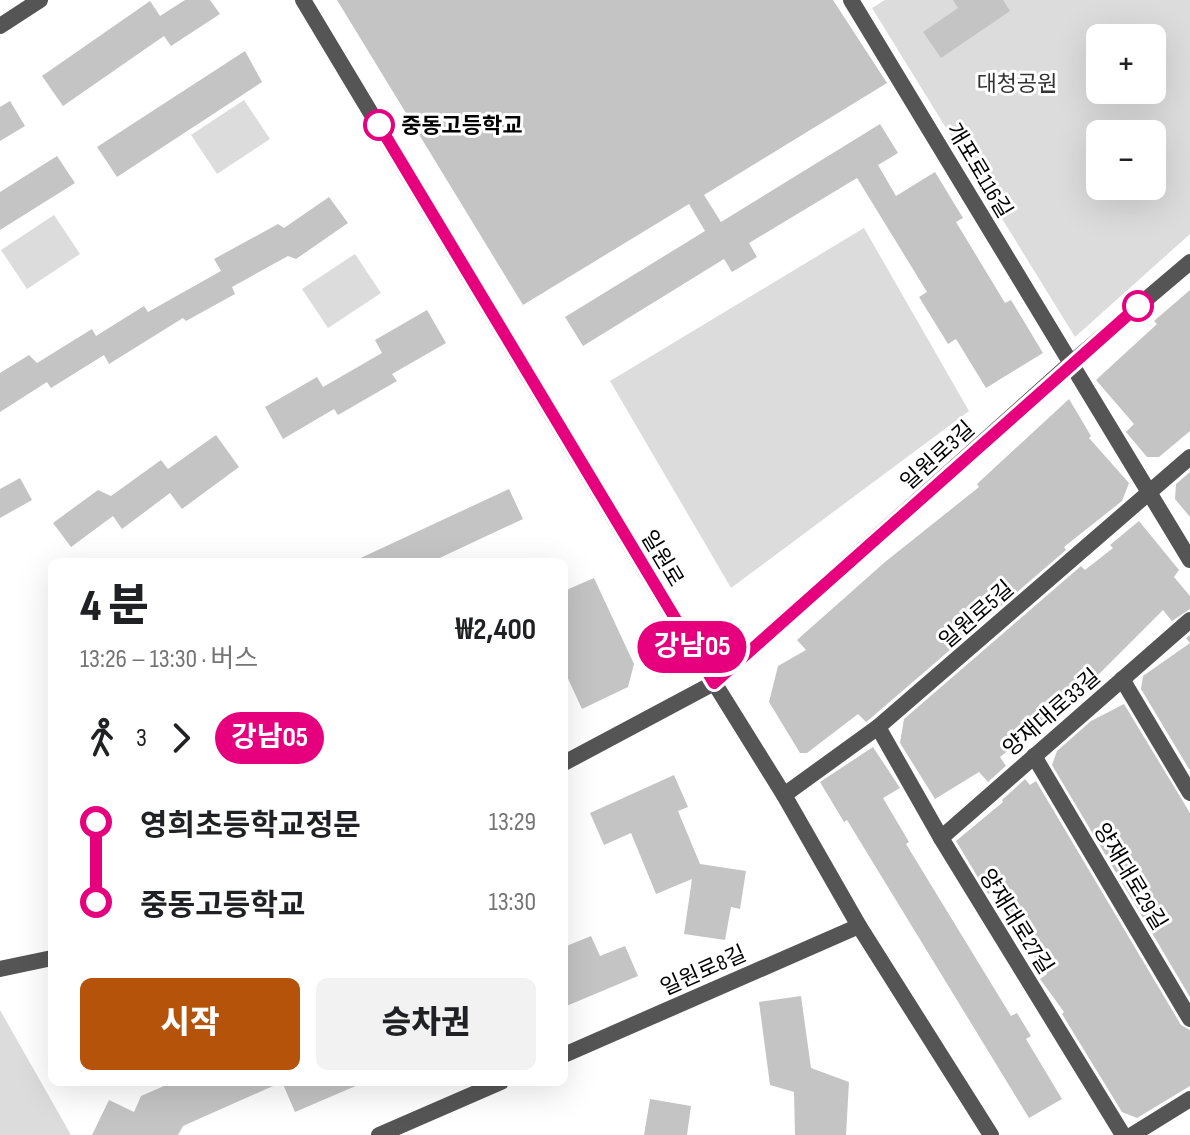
<!DOCTYPE html>
<html lang="ko">
<head>
<meta charset="utf-8">
<style>
	:root { --surface:#fff; --page:#f2f2f2; --text:#202124; --muted:#757577; --accent:#b45309 }
	body { margin:0; font-family:"Sofia Sans Condensed","Noto Sans KR",sans-serif; background:var(--page); color:var(--text); height:100vh; display:flex; flex-direction:column; font-size:30px; white-space:nowrap }
	* { box-sizing:border-box; margin:0 }
	p { font-size:26px; color:var(--muted) }
	.icon { flex:none; width:44px; height:44px; fill:none; stroke:currentColor; stroke-width:2; stroke-linecap:round; stroke-linejoin:round }
	.map { position:relative; flex:1; overflow:hidden }
	.drawer { position:absolute; left:48px; top:558px; width:520px; height:528px; display:flex; flex-direction:column; background:var(--surface); border-radius:12px; box-shadow:0 8px 32px #0002 }
	.drawer>* { flex:none }
	.badge { padding:0 16px; border-radius:26px; font-size:28px; line-height:52px }
	.buttons { position:absolute; left:1086px; top:24px; display:grid; gap:16px }
	.buttons a { display:grid; place-items:center; width:80px; height:80px; border-radius:12px; background:var(--surface); box-shadow:0 8px 32px #0002; font-size:40px }
	.map>.badge { position:absolute; translate:-50% -50%; box-shadow:0 0 0 4px #fff }
	.legs { display:flex; align-items:center; gap:12px; height:88px; padding:0 32px; font-size:26px }
	.legs p { margin-inline-start:auto }
	.overview { display:flex; align-items:center; justify-content:space-between; height:136px; padding:0 32px }
	h1 { font-size:44px; font-weight:800; line-height:60px }
	.primary-button { display:flex; gap:16px; margin-top:auto; padding:16px 32px }
	.primary-button a { flex:1; height:92px; border-radius:12px; background:var(--accent); color:#fff; font-size:32px; font-weight:800; line-height:92px; text-align:center }
	.primary-button a+a { background:var(--page); color:var(--text) }
	ul { padding:0 32px; list-style:none }
	li { display:flex; align-items:center; gap:28px; height:80px; font-size:30px }
	li i { display:grid; place-items:center; width:12px; height:100%; margin:0 10px; background:currentColor }
	li i::after { content:''; width:20px; height:20px; margin:-10px; border:6px solid; border-radius:50%; background:var(--surface) }
	li p { margin-inline-start:auto }
	li:first-child i { background:linear-gradient(#0000 50%,currentColor 0) }
	li:last-child i { background:linear-gradient(currentColor 50%,#0000 0) }
	.map>svg:first-child { display:block }
</style>
</head>
<body>
<div class="map">
<svg width="1190" height="1135" viewBox="0 0 1190 1135">
	<rect width="100%" height="100%" fill="#fff"/>
	<g fill="#dcdcdc" fill-rule="evenodd">
		<path d="M885,0h305v234l-115,103 -203,-329zM1100,38h52v52h-52zM1100,134h52v52h-52z"/>
		<path d="M244,100l26,39 -53,35 -26,-39z"/>
		<path d="M54,215l26,39 -53,35 -26,-39z"/>
		<path d="M864,228l105,183 -238,177 -121,-207z"/>
		<path d="M355,254l26,39 -53,35 -26,-39z"/>
		<path d="M0,1010l71,125h-71z"/>
	</g>
	<g fill="#c4c4c4">
		<path d="M185,0h25l10,14 -49,32 -7,-10 -101,70 -21,-30 108,-75 10,15z"/>
		<path d="M337,0h496l54,83 -183,112 17,27 159,-98 18,29 -20,12 18,31 39,-24 28,46 -7,4 49,81 6,-3 32,53 -57,35 -30,-49 -8,5 -29,-47 8,-5 -70,-114 -108,65 8,14 -25,15 -8,-13 -141,87 -18,-29 140,-86 -16,-27 -166,101z"/>
		<path d="M953,0h50l7,11 -69,47 -18,-26 35,-24z"/>
		<path d="M245,51l17,31 -145,95 -20,-30z"/>
		<path d="M10,101l15,25 -25,15v-34z"/>
		<path d="M57,156l18,27 -75,47v-38z"/>
		<path d="M329,197l19,26 -52,36 -8,-3 -56,31 3,7 -49,27 -3,-3 -74,46 -5,-9 -53,33 -4,-6 -47,30v-39l29,-18 8,8 55,-34 4,7 48,-30 4,6 73,-41 -7,-12 64,-35 6,4z"/>
		<path d="M1190,290v141l-31,26h-12l-21,-25 8,-8 -38,-44 61,-56 -3,-3z"/>
		<path d="M427,310l19,33 -54,31 5,7 -59,34 -4,-6 -51,30 -18,-32 52,-30 6,10 59,-34 -7,-13z"/>
		<path d="M1069,399l22,37 -2,2 40,45 -7,18 -58,46 2,3 -195,168 -5,4 -8,-8 -51,39h-7l-31,-51 9,-36 28,-16 -9,-10 88,-78 94,-75 -2,-3z"/>
		<path d="M216,435l23,32 -57,42 -12,-16 -48,36 -9,-13 -42,31 -18,-24 45,-33 13,6 50,-36 7,9z"/>
		<path d="M1190,472v45l-15,-18 1,-15z"/>
		<path d="M20,478l12,22 -32,18v-29z"/>
		<path d="M509,489l14,30 -92,43h-79z"/>
		<path d="M1139,521l40,49 -5,7 16,19v13l-18,12 -9,-11 -87,87 -76,60 6,9 2,-2 -20,18 -9,-10 -44,27 -35,-56 4,-24 177,-153 4,4 28,-22 -3,-3z"/>
		<path d="M594,578l40,86 -6,23 -46,22 -18,-39v-79z"/>
		<path d="M1190,635v134h-1l-48,-80 2,-13 47,-33 -4,-5z"/>
		<path d="M1124,704l66,109v184l-138,-232 5,-14 34,-30z"/>
		<path d="M873,747l27,41 -17,10 26,44 -3,2 105,172 6,-3 14,23 -5,3 36,60 -33,19 -182,-298 -3,2 -24,-40z"/>
		<path d="M674,775l14,32 -10,4 22,53 46,7 -6,38 -9,-2 -6,33 -41,-6 8,-55 -36,15 -25,-61 -27,12 -14,-32z"/>
		<path d="M1025,779l5,6 6,-4 145,244 9,5v56l-53,32 -15,-6 -60,-98 2,-2 -24,-33 7,-5 -25,-34 4,-3 -34,-45 -4,2 -32,-53 47,-39 -1,-2z"/>
		<path d="M591,936l9,20 25,-10 13,30 -74,31v-60z"/>
		<path d="M801,996l10,72 38,14 -3,53h-51l-1,-43 -24,-7 -11,-83z"/>
		<path d="M173,1082h192l-70,30 -13,-30 -99,44 -5,9h-86l17,-35 25,12 7,-16z"/>
		<path d="M650,1099l41,7 -4,29h-43z"/>
	</g>
	<g fill="none" stroke-linecap="round" stroke-linejoin="round">
		<g stroke="#555" stroke-width="16">
			<path d="M851,0l339,560"/>
			<path d="M1122,679l68,114"/>
			<path d="M878,727l63,111 182,297"/>
			<path d="M1034,756l156,263"/>
			<path d="M784,795l94,-68 312,-270"/>
			<path d="M941,838l249,-218"/>
			<path d="M564,1055l295,-129"/>
			<path d="M379,1135l122,-53"/>
			<path d="M1132,1135l58,-36"/>
		</g>
		<g stroke="#555" stroke-width="16">
			<path d="M303,0l374,623 107,172 75,131 132,209"/>
			<path d="M0,26l40,-26"/>
			<path d="M564,763l150,-80 357,-320 119,-101"/>
			<path d="M0,969l52,-11"/>
		</g>
	</g>
	<g fill="none" stroke-linecap="round" stroke-linejoin="round">
		<defs>
			<path id="line-1" d="M379,125l335,558 424,-377"/>
		</defs>
		<use href="#line-1" stroke="#fff" stroke-width="18"/>
		<use href="#line-1" stroke="#e6007e" stroke-width="12"/>
	</g>
	<g fill="#fff" stroke="#e6007e" stroke-width="4">
		<circle cx="379" cy="125" r="14"/>
		<circle cx="1138" cy="306" r="14"/>
	</g>
	<g text-anchor="middle" stroke-width="6" stroke-linejoin="round" paint-order="stroke">
		<g font-size="22" fill="#333" stroke="#fff">
			<text x="1017" y="91">대청공원</text>
		</g>
		<g font-size="22" font-weight="bold" fill="#000" stroke="#fff" text-anchor="start">
			<text x="401" y="133">중동고등학교</text>
		</g>
		<g font-size="22" fill="#000" stroke="#fff">
			<text transform="translate(980 170) rotate(59)" y="8">개포로116길</text>
			<text transform="translate(937 455) rotate(-42)" y="8">일원로3길</text>
			<text transform="translate(663 558) rotate(59)" y="8">일원로</text>
			<text transform="translate(976 614) rotate(-41)" y="8">일원로5길</text>
			<text transform="translate(1051 712) rotate(-41)" y="8">양재대로33길</text>
			<text transform="translate(1131 876) rotate(59)" y="8">양재대로29길</text>
			<text transform="translate(1017 921) rotate(58)" y="8">양재대로27길</text>
			<text transform="translate(703 970) rotate(-24)" y="8">일원로8길</text>
		</g>
	</g>
</svg>
<div class="buttons">
<a>+</a>
<a>−</a>
</div>
<b class="badge" style="left:692px;top:647px;background:#e6007e;color:#fff">강남05</b>
<section class="drawer">
<div class="overview"><div><h1>4 분</h1><p>13:26 – 13:30 · 버스</p></div><b>₩2,400</b></div>
<div class="legs"><svg class="icon" aria-label="walk" viewBox="0 0 24 24"><circle cx="13" cy="4" r="2"/><path d="M13 8l-2 6 4 7M11 14l-3 7M7 12l3-4h3l4 4"/></svg>3<svg class="icon" aria-label="forward" viewBox="0 0 24 24"><path d="M9 5l7 7-7 7"/></svg><b class="badge" style="background:#e6007e;color:#fff">강남05</b></div>
<ul>
<li><i style="color:#e6007e"></i><b>영희초등학교정문</b><p>13:29</p></li>
<li><i style="color:#e6007e"></i><b>중동고등학교</b><p>13:30</p></li>
</ul>
<div class="primary-button"><a>시작</a><a>승차권</a></div>
</section>
</div>
</body>
</html>
